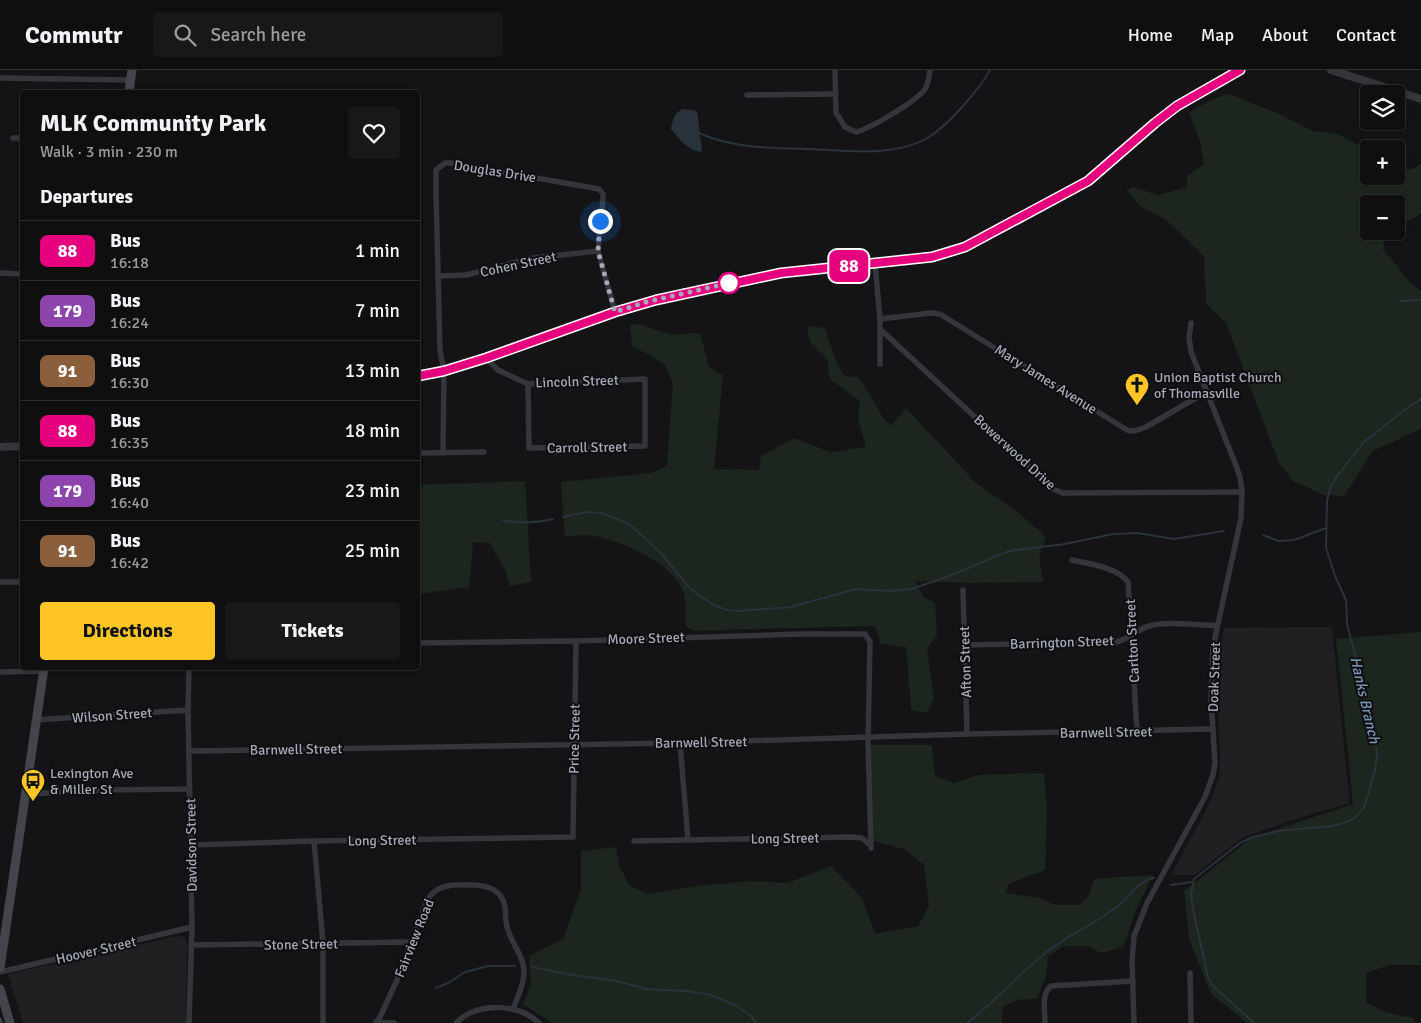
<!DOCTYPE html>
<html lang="en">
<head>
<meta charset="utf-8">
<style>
	:root { --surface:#0f0f10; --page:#181819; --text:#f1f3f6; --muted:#9b9c9f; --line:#2f2f30; --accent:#ffc524 }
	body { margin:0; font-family:Signika,sans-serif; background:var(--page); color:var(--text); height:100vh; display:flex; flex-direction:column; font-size:19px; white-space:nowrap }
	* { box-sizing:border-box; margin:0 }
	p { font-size:16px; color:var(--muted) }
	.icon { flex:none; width:28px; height:28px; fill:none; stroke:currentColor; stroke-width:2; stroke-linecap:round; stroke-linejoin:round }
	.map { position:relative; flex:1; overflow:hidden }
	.details { position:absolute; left:20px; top:20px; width:400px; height:580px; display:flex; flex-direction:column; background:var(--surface); border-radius:5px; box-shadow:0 1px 4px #0004,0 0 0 1px var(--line) }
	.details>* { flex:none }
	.badge { padding:0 10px; border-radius:8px; font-size:18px; line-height:32px }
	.controls { position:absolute; left:1360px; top:15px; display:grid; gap:10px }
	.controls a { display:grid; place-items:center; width:45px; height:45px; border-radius:5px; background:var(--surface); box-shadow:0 1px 4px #0004,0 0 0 1px var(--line); font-size:25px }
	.you { position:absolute; width:25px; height:25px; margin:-12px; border:4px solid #fff; border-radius:50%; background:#1a73e8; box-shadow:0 0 0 8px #1a73e833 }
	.map>.badge { position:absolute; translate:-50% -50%; box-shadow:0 0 0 2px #fff }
	h2 { padding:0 20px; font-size:19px; line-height:45px }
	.round { display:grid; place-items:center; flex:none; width:52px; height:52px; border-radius:5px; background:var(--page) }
	.summary { display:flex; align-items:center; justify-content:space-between; height:85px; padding:0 20px }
	h1 { font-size:24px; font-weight:700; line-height:38px }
	.action { display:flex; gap:10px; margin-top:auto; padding:10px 20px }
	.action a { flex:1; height:58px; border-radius:5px; background:var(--accent); color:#111; font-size:20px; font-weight:700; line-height:58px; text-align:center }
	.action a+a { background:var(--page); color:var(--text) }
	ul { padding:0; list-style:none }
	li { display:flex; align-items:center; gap:15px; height:60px; padding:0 20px; border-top:1px solid var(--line) }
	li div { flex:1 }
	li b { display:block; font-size:19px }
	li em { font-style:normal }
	li .badge { min-width:55px; font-weight:700; text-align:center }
	header { display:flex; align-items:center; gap:30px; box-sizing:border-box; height:70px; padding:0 25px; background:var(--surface); border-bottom:1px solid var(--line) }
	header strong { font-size:24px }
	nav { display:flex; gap:28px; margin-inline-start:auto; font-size:18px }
	.search { width:350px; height:45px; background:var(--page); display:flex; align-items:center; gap:12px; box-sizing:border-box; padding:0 18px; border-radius:5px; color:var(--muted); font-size:19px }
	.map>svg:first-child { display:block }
</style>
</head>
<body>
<header>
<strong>Commutr</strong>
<div class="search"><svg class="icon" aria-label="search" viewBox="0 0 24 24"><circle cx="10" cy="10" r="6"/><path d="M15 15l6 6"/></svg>Search here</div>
<nav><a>Home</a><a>Map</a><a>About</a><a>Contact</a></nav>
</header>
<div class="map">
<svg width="1421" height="953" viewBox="0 0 1421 953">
	<rect width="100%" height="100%" fill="#141416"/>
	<g fill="#202023">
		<path d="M1332,557l18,176 -55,16 -53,19 -48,37h-23l32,-59 9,-19 7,-20 1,-18 -3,-64 1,-27 6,-40z"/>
		<path d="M178,866l6,1 3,8 -1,78h-163l-15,-49z"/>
	</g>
	<g fill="#1c251e">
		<path d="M1229,24l50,20 34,17 25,3 31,17v25h27v-10l9,4 10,-2 6,-5v51l-25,14v-24h-27v27h22l-6,4 -2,14 26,32 12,10v138l-48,22 -29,45 -20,-1 -31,-14 -14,-18 -53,-140 -20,-19 -2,-48 -38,-36 -26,-14 -13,-15 5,-4 27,8 28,-8v-11l17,-12 -3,-20 -12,-31 21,-13z"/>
		<path d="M630,254l12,1 30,10 28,-2 9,34 14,8 -9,94 45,1 2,-14 33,-18 36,14 36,-5 -8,-29 2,-17 -30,-22 -3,-20 -17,-17 -3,-16 18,2 12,36 8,12 13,1 18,28 7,13 8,7 15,-17 69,74 45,32 26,23 -7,22 4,23 -73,1 -55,-2 8,16 12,6 2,33 -10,12 7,51 -7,14 -16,-3 -5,-63 -25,-3 -6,-18 -182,5 -7,-5c-1,-11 1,-26 -3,-35 -12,-30 -65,-52 -95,-56 -7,0 -16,1 -23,2l-4,-55 90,-9 16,-7 6,-83 -8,-18 -19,-12 -14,-6z"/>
		<path d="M525,411l6,101 -21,4 -5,-16 -15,-27 -17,-1 -4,45 -51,7v-109z"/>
		<path d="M1421,562v333h-31l-24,8v29l19,10 28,6 3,5h-169l-36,-29 -22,-55 -5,-48 69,-54 100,-33 -17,-165z"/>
		<path d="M870,675h62l3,31 19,7 24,-8 66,-2 3,39 -2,58 -37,14 -2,9 33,5 16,7h25l8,-8 6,-18 59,-4 -17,35 -13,37 -22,6 -13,-7h-24l-16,10 -2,21 -9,22 -19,1 -15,6 -1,17h-450l-29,-19 8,-20 -2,-28 34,-17 18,-50v-38l35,-4 3,18 10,20 18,9 50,-8 54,-5 37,2 43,-17 31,32 13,36 43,-8 11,-20 -5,-41 -20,-16 -31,-8z"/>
	</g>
	<path fill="#2a323b" d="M684,39l13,2 5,41c-13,-1 -23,-13 -31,-23 1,-8 4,-18 13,-20z"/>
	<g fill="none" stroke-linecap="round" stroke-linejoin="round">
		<g stroke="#2a323b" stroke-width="2">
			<path d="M699,63c35,16 76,15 113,16 36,2 85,8 117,-12 19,-12 50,-47 61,-67"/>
			<path d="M1400,231l21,-1"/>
			<path d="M563,447l24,-5 15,1 15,6 13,6 31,28 27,33 13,11 15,9 11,4 12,1 52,-4 65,-18 36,2 19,-2 33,-11 65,-27 56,-7 48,-10 24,-1 37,6 50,-8"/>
			<path d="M502,450c18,4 33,3 51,-1"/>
			<path d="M1263,465l16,6 15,-1 32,-12"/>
			<path d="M1171,815l21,-3"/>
			<path d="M532,897l40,8 45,6 29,8 42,2 23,4 24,10 16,11 5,7"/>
			<path d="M436,918l14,-6 15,-10 23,-6h27"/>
			<path d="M967,953c28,-21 50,-47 77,-69 23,-19 51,-30 74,-48 12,-9 21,-26 36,-28"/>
			<path d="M1254,953l-42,-38 -4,-8 -15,-68 -2,-14 3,-16 46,-36 13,-6 25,-6 53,-5 13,-3 12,-6 8,-10 10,-32 3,-18 -2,-25 -28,-108 -1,-24 -11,-24 -9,-28 1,-47 3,-13 8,-13 26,-33 43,-34 14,-9"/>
		</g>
		<g stroke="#35363c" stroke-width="5.5">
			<path d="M835,0l1,43 9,14 11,5c15,-4 61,-31 69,-43 4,-6 4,-13 5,-19"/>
			<path d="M0,8l131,2"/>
			<path d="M747,25l88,-1"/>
			<path d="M13,68h9"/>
			<path d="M875,193l5,56v45"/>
			<path d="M0,203l22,1"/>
			<path d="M438,206l28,-1 66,-17 66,-7"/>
			<path d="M880,249l51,-6 9,1 187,116 7,1 12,-4 60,-35"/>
			<path d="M881,260l172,159 10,4 179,-1"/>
			<path d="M486,288l12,12 30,14 117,-5v67l-116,2 -1,-64"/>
			<path d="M418,383l66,-1"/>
			<path d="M443,383l1,-82 -4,-20 -4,-157v-24l9,-7h6l148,26 4,5v5l-5,52 17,61"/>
			<path d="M1072,490c17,4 45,7 56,22l9,149"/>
			<path d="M0,512h22"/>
			<path d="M963,520l4,144"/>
			<path d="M418,573l158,-2 225,-7h64l5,8 -2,99 3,107"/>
			<path d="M964,575l153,-3c12,-3 21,-13 32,-16 17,-5 49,-1 68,0"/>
			<path d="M189,598l-1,42 4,217 -3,96"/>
			<path d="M0,602l43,-1"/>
			<path d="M35,650l153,-10"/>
			<path d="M680,673l8,97"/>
			<path d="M189,681l491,-8 287,-9 245,-5"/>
			<path d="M24,724l82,-4 84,-1"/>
			<path d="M314,771l9,102v80"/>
			<path d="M634,771l216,-4 12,1 9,8"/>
			<path d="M191,775l123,-4 259,-4 3,-196"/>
			<path d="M191,875l220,-3"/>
			<path d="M0,902l192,-45"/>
			<path d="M1190,903l1,50"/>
			<path d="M376,952l18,1"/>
			<path d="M377,952l4,-7 16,-35 30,-79c6,-12 16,-15 28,-16 20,-1 46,-2 50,22 1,8 0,16 3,23 3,10 9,18 13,28 8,17 -2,35 -8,51"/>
			<path d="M456,953c21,-21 62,-20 83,0"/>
			<path d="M1045,953c0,-12 -4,-29 6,-37l82,-5"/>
			<path d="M1134,953l-2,-62 2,-25 13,-33 58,-106 8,-22 2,-12 -4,-64 2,-52 28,-129 1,-26 -2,-15 -5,-14 -44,-111 -2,-15 2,-14"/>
		</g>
		<g stroke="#35363c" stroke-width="8">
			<path d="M1331,0l90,29"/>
			<path d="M418,306l26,-5 42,-13 160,-56 135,-29 151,-16 33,-10 37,-18 86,-48 67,-58 22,-17 63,-36"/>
			<path d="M0,377l22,-1"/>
		</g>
		<g stroke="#43444c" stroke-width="9">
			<path d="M129,22l3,-22"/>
			<path d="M0,898l44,-300"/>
			<path d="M0,919l10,34"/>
		</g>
		<path stroke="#484951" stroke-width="2" stroke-dasharray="6 5" stroke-linecap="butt" d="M0,948l2,5"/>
	</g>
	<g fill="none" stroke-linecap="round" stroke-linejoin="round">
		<defs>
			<path id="line" d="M418,306l26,-5 42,-13 129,-46 41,-12 125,-27 151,-16 33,-10 123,-66 67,-58 22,-17 63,-36"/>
		</defs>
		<use href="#line" stroke="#fff" stroke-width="11"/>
		<use href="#line" stroke="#e6007e" stroke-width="8"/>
		<path stroke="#a5a9b8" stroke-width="5" stroke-dasharray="0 9" d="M600,151l-2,30 17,61 31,-10 83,-19"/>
	</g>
	<defs>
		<symbol id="church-pin" viewBox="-11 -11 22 30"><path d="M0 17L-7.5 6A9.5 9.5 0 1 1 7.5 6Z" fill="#ffc524" stroke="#0f0f11"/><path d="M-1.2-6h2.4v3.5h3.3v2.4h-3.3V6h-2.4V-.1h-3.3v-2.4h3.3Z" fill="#111"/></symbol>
		<symbol id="bus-pin" viewBox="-11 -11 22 30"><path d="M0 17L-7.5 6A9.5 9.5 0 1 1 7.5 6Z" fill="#ffc524" stroke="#0f0f11"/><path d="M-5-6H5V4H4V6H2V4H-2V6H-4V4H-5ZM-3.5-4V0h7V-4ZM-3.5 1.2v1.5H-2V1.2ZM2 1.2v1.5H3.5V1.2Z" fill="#111"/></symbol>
	</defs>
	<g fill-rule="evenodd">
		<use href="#church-pin" x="1123" y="301" width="28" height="38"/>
		<use href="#bus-pin" x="19" y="697" width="28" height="38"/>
	</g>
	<circle fill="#fff" stroke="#e6007e" stroke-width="2.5" cx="729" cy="213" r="10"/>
	<g text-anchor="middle" stroke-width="4" stroke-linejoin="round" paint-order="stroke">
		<g font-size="14" fill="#a5a9b8" stroke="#0f0f11">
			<text transform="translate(495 101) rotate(9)" y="5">Douglas Drive</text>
			<text transform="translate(518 194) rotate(-12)" y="5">Cohen Street</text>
			<text transform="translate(1046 309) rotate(32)" y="5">Mary James Avenue</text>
			<text transform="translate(577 311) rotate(-2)" y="5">Lincoln Street</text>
			<text transform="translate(587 377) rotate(-1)" y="5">Carroll Street</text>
			<text transform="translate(1015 382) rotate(42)" y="5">Bowerwood Drive</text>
			<text transform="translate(646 568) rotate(-2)" y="5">Moore Street</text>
			<text transform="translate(1132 571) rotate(-93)" y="5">Carlton Street</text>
			<text transform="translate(1062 572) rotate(-2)" y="5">Barrington Street</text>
			<text transform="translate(965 592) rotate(-92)" y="5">Afton Street</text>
			<text transform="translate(1214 607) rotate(-88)" y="5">Doak Street</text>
			<text transform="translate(112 645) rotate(-4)" y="5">Wilson Street</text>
			<text transform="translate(1106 662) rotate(-1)" y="5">Barnwell Street</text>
			<text transform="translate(574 669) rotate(-89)" y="5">Price Street</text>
			<text transform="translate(701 672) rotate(-1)" y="5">Barnwell Street</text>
			<text transform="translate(296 679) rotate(-1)" y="5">Barnwell Street</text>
			<text transform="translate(785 768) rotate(-1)" y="5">Long Street</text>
			<text transform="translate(382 770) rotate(-1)" y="5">Long Street</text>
			<text transform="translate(191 775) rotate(-91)" y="5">Davidson Street</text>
			<text transform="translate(414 868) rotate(-68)" y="5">Fairview Road</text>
			<text transform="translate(301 874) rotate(-1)" y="5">Stone Street</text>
			<text transform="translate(96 880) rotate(-13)" y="5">Hoover Street</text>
		</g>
		<g font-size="14" fill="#a5a9b8" stroke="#0f0f11" text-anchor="start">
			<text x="1154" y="312">Union Baptist Church<tspan x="1154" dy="16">of Thomasville</tspan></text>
			<text x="50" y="708">Lexington Ave<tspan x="50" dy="16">&amp; Miller St</tspan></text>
		</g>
		<g font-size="15" font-style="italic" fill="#7995b5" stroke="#0f0f11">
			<text transform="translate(1365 630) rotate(77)" y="5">Hanks Branch</text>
		</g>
	</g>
</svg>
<div class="controls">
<a><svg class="icon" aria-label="layers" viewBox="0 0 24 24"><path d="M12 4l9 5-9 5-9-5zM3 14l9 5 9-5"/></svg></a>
<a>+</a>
<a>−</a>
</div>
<div class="you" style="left:600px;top:151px"></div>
<b class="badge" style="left:849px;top:196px;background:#e6007e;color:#fff">88</b>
<section class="details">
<div class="summary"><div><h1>MLK Community Park</h1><p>Walk · 3 min · 230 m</p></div><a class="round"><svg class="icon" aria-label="heart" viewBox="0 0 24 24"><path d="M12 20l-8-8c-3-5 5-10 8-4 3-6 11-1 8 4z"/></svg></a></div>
<h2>Departures</h2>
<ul>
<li><span class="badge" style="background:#e6007e;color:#fff">88</span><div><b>Bus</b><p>16:18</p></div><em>1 min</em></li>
<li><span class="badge" style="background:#8e44ad;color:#fff">179</span><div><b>Bus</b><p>16:24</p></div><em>7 min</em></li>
<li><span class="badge" style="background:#8b5e3c;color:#fff">91</span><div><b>Bus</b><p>16:30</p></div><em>13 min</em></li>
<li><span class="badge" style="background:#e6007e;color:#fff">88</span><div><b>Bus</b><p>16:35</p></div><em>18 min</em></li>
<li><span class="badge" style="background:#8e44ad;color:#fff">179</span><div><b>Bus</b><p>16:40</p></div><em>23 min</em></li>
<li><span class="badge" style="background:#8b5e3c;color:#fff">91</span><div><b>Bus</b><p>16:42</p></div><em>25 min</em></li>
</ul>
<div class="action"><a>Directions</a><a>Tickets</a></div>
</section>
</div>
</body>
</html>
